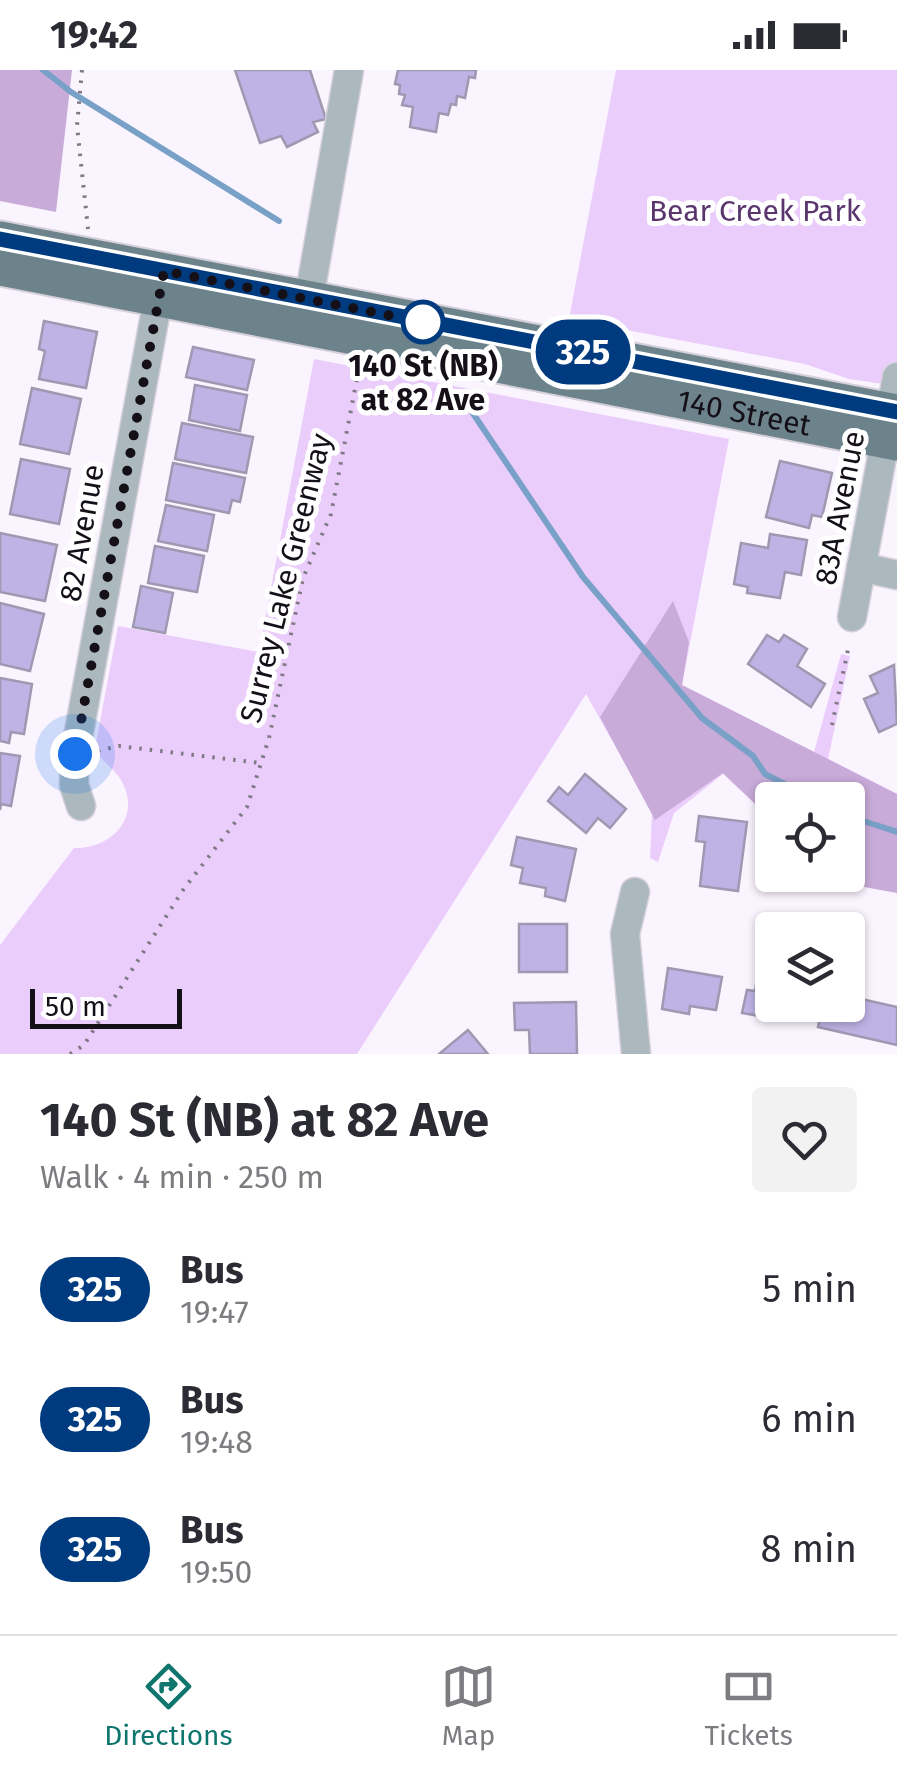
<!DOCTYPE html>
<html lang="en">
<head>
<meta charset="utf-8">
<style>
	:root { --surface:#fff; --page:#f2f2f3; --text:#2b2b33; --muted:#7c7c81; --line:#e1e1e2; --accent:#0f766e }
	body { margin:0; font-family:"Fira Sans",sans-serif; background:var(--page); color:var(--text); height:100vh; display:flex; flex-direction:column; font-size:38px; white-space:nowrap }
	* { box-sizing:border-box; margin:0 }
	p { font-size:32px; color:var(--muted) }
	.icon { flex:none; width:55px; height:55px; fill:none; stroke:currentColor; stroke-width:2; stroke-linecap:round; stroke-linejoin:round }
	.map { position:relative; height:984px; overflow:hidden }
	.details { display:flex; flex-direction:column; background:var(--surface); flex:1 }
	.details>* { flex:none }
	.badge { padding:0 20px; border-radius:32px; font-size:35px; line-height:65px }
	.controls { position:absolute; left:755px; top:712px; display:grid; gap:20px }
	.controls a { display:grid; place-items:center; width:110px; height:110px; border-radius:10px; background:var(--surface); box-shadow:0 2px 8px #0004; font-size:50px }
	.scale { position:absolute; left:30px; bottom:25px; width:152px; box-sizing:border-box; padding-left:10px; border:5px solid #151018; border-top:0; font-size:28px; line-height:35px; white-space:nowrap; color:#151018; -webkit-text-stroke:8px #fff; paint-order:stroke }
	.you { position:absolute; width:50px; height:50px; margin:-25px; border:8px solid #fff; border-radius:50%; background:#1a73e8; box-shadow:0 0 0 15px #1a73e833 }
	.map>.badge { position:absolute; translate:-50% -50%; box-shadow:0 0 0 5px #fff }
	.round { display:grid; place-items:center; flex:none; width:105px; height:105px; border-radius:10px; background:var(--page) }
	.headline { display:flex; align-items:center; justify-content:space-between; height:170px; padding:0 40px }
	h1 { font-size:48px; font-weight:700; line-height:75px }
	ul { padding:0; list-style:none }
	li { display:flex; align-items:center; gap:30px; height:130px; padding:0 40px }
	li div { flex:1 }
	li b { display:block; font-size:38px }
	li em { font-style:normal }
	li .badge { min-width:110px; font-weight:700; text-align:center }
	.status { display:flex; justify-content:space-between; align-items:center; height:70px; padding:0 50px; background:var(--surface); direction:ltr }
	.status svg { height:28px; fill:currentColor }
	.dock { display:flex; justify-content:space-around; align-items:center; height:140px; border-top:2px solid var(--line); background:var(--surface); font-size:28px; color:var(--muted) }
	.dock a { display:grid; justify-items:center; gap:5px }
	.dock .active { color:var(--accent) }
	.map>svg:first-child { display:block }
</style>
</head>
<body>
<div class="status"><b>19:42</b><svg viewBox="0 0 49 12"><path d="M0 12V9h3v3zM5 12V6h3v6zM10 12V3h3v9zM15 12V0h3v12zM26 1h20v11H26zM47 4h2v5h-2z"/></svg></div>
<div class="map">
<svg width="897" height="984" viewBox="0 0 897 984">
	<rect width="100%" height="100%" fill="#faf4fe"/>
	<g fill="#ebcdfc">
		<path d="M616,0h281v316l-48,-7 -44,-15 -236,-45z"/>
		<path d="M314,289l415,80 -47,246 132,67 27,-98 9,2 -22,103 69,35v99l-49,-18v-75h-76v20l-49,-46 -49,39 -16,49 -8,-4 2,-46 -66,-118 -229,360h-357v-109l74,-97c33,1 66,-26 50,-62 -6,-16 -22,-22 -29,-38l23,-122 141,26z"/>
	</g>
	<g fill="#c8abd9">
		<path d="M0,0h72l-16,142 -56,-11z"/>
		<path d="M673,531l16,41 -7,43 215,109v99l-60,-11 -7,-7h18v-75h-76v20l-49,-47 -68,47 -55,-103z"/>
	</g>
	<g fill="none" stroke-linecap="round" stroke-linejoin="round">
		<g stroke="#79a0c6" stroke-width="6">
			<path d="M43,0l28,22 208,129"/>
			<path d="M470,339l113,168 119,141 51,38 12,18 51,26"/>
			<path d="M848,746l49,16"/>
		</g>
	</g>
	<g fill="#bfb3e5" stroke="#9e99b1" stroke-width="2.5">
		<path d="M235,0h75l16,49 -13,3 5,10 -31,15 -6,-11 -21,7z"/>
		<path d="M398,0h78l-1,8 -6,-1 -4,21 -8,-2 -1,9 -5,-1 -3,11 -9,-2 -3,19 -26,-5 3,-20 -11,-2 3,-10 -6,-1 1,-9 -5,-1z"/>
		<path d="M44,251l53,11 -11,56 -47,-9 6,-28 -6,-2z"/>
		<path d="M193,277l61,13 -7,30 -61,-13z"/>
		<path d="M195,315l52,10 -7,36 -51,-11z"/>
		<path d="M32,318l49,11 -12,55 -49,-10z"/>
		<path d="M182,353l71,14 -7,36 -71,-14z"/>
		<path d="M21,389l49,10 -11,55 -49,-10z"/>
		<path d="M780,391l52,12 -10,44 -10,-2 -3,13 -43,-11z"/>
		<path d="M173,393l72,15 -5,24 -8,-2 -3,13 -63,-13z"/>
		<path d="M166,435l48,10 -7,36 -49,-10z"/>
		<path d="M0,463l57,12 -12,56 -45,-9z"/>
		<path d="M770,464l37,6 -6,35 -16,-3 -5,26 -33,-5 1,-6 -14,-3 7,-41 27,5z"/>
		<path d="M155,476l49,10 -7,36 -49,-9z"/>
		<path d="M141,516l32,7 -8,40 -32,-6z"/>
		<path d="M0,533l44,11 -14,57 -30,-7z"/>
		<path d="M767,565l12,7 5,-7 23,14 -10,17 28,18 -14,23 -63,-43z"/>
		<path d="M894,595l3,59 -18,8 -15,-33 14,-6 -8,-17z"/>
		<path d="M0,608l32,6 -8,50 -13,-2 -2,11 -9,-2z"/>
		<path d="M0,683l20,3 -9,50 -10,-2 -1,6z"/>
		<path d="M585,704l41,35 -16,19 -12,-10 -12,15 -38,-32 11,-14 9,8z"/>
		<path d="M699,746l48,6 -9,69 -38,-5 5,-44 -9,-1z"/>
		<path d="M517,767l59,12 -11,52 -20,-5 1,-8 -26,-5 3,-15 -12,-3z"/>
		<rect x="519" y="854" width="48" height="48"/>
		<path d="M760,893l12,3v39h22l-1,5 -19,-3 -3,11 -29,-5 5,-23 8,1z"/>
		<path d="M668,898l54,9 -6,33 -26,-4 -1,8 -27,-5z"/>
		<path d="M848,926l49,11v38l-79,-18 5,-22h25z"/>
		<path d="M576,932l1,52h-47l-1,-24h-14l-1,-27z"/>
		<path d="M468,960l20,24h-49z"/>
	</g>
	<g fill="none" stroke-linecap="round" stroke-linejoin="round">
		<defs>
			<g id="minor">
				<path d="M309,229l40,-229"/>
				<path d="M861,497l36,8"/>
				<path d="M852,547l45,-240"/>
				<path d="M81,736l-7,-21 1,-31 86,-472"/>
				<path d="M635,822l-10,42 11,120"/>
			</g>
			<g id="major">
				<path d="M0,169l897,173"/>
				<path id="s1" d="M0,198l897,175"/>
			</g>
		</defs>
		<use href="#minor" stroke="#d5d0d9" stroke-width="31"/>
		<use href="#major" stroke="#d5d0d9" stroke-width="39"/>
		<g stroke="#7e7982" stroke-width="4" stroke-dasharray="2.5 8" stroke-linecap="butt">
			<path d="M82,0l-5,56 11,103"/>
			<path d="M832,655l17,-80"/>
			<path d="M98,681l21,-5 142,17"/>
			<path d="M70,984l14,-9 99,-155 64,-83 22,-69 34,-160 28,-64 28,-146"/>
		</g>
		<use href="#minor" stroke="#abb8bd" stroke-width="28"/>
		<use href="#major" stroke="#6c838c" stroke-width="35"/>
	</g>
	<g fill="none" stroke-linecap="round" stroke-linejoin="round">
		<defs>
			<path id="line" d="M0,169l897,173"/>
		</defs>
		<use href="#line" stroke="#fff" stroke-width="22"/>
		<use href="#line" stroke="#003b80" stroke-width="15"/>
		<path stroke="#151018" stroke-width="10" stroke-dasharray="0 18" d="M75,684l89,-483 259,51"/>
	</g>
	<circle fill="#fff" stroke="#003b80" stroke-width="5" cx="423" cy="252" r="20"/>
	<g text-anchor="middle" stroke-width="10" stroke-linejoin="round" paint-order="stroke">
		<g font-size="30" fill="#5a356e" stroke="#fff">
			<text x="755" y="151">Bear Creek Park</text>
		</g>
		<g font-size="30" font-weight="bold" fill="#151018" stroke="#fff">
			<text x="423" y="306">140 St (NB)<tspan x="423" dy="34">at 82 Ave</tspan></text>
		</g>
		<g font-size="30" fill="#151018" stroke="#fff">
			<text dy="10" stroke="none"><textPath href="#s1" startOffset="758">140 Street</textPath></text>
			<text transform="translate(840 438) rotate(-79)" y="10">83A Avenue</text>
			<text transform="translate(82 463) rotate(-80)" y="10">82 Avenue</text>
			<text transform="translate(286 508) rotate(-76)" y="10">Surrey Lake Greenway</text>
		</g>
	</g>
</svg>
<div class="controls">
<a><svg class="icon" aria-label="locate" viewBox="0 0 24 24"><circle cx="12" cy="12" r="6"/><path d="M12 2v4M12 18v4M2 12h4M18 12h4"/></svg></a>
<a><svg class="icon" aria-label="layers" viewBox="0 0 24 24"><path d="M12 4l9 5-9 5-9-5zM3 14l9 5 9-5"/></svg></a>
</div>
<div class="scale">50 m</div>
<div class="you" style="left:75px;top:684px"></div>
<b class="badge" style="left:583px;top:282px;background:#003b80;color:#fff">325</b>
</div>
<section class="details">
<div class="headline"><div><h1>140 St (NB) at 82 Ave</h1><p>Walk · 4 min · 250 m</p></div><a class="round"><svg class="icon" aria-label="heart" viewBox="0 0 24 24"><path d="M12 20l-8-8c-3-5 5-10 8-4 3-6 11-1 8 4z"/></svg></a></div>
<ul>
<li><span class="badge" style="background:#003b80;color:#fff">325</span><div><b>Bus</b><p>19:47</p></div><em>5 min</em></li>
<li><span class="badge" style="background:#003b80;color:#fff">325</span><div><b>Bus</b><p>19:48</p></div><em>6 min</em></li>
<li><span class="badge" style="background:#003b80;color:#fff">325</span><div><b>Bus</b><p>19:50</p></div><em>8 min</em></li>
</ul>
</section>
<nav class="dock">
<a class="active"><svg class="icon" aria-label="directions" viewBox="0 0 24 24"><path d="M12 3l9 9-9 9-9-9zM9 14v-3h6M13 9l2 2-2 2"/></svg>Directions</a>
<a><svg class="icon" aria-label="map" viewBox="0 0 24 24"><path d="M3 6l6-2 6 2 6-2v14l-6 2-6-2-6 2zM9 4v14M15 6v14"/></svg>Map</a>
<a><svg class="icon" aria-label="tickets" viewBox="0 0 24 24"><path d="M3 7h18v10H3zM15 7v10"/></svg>Tickets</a>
</nav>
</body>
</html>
